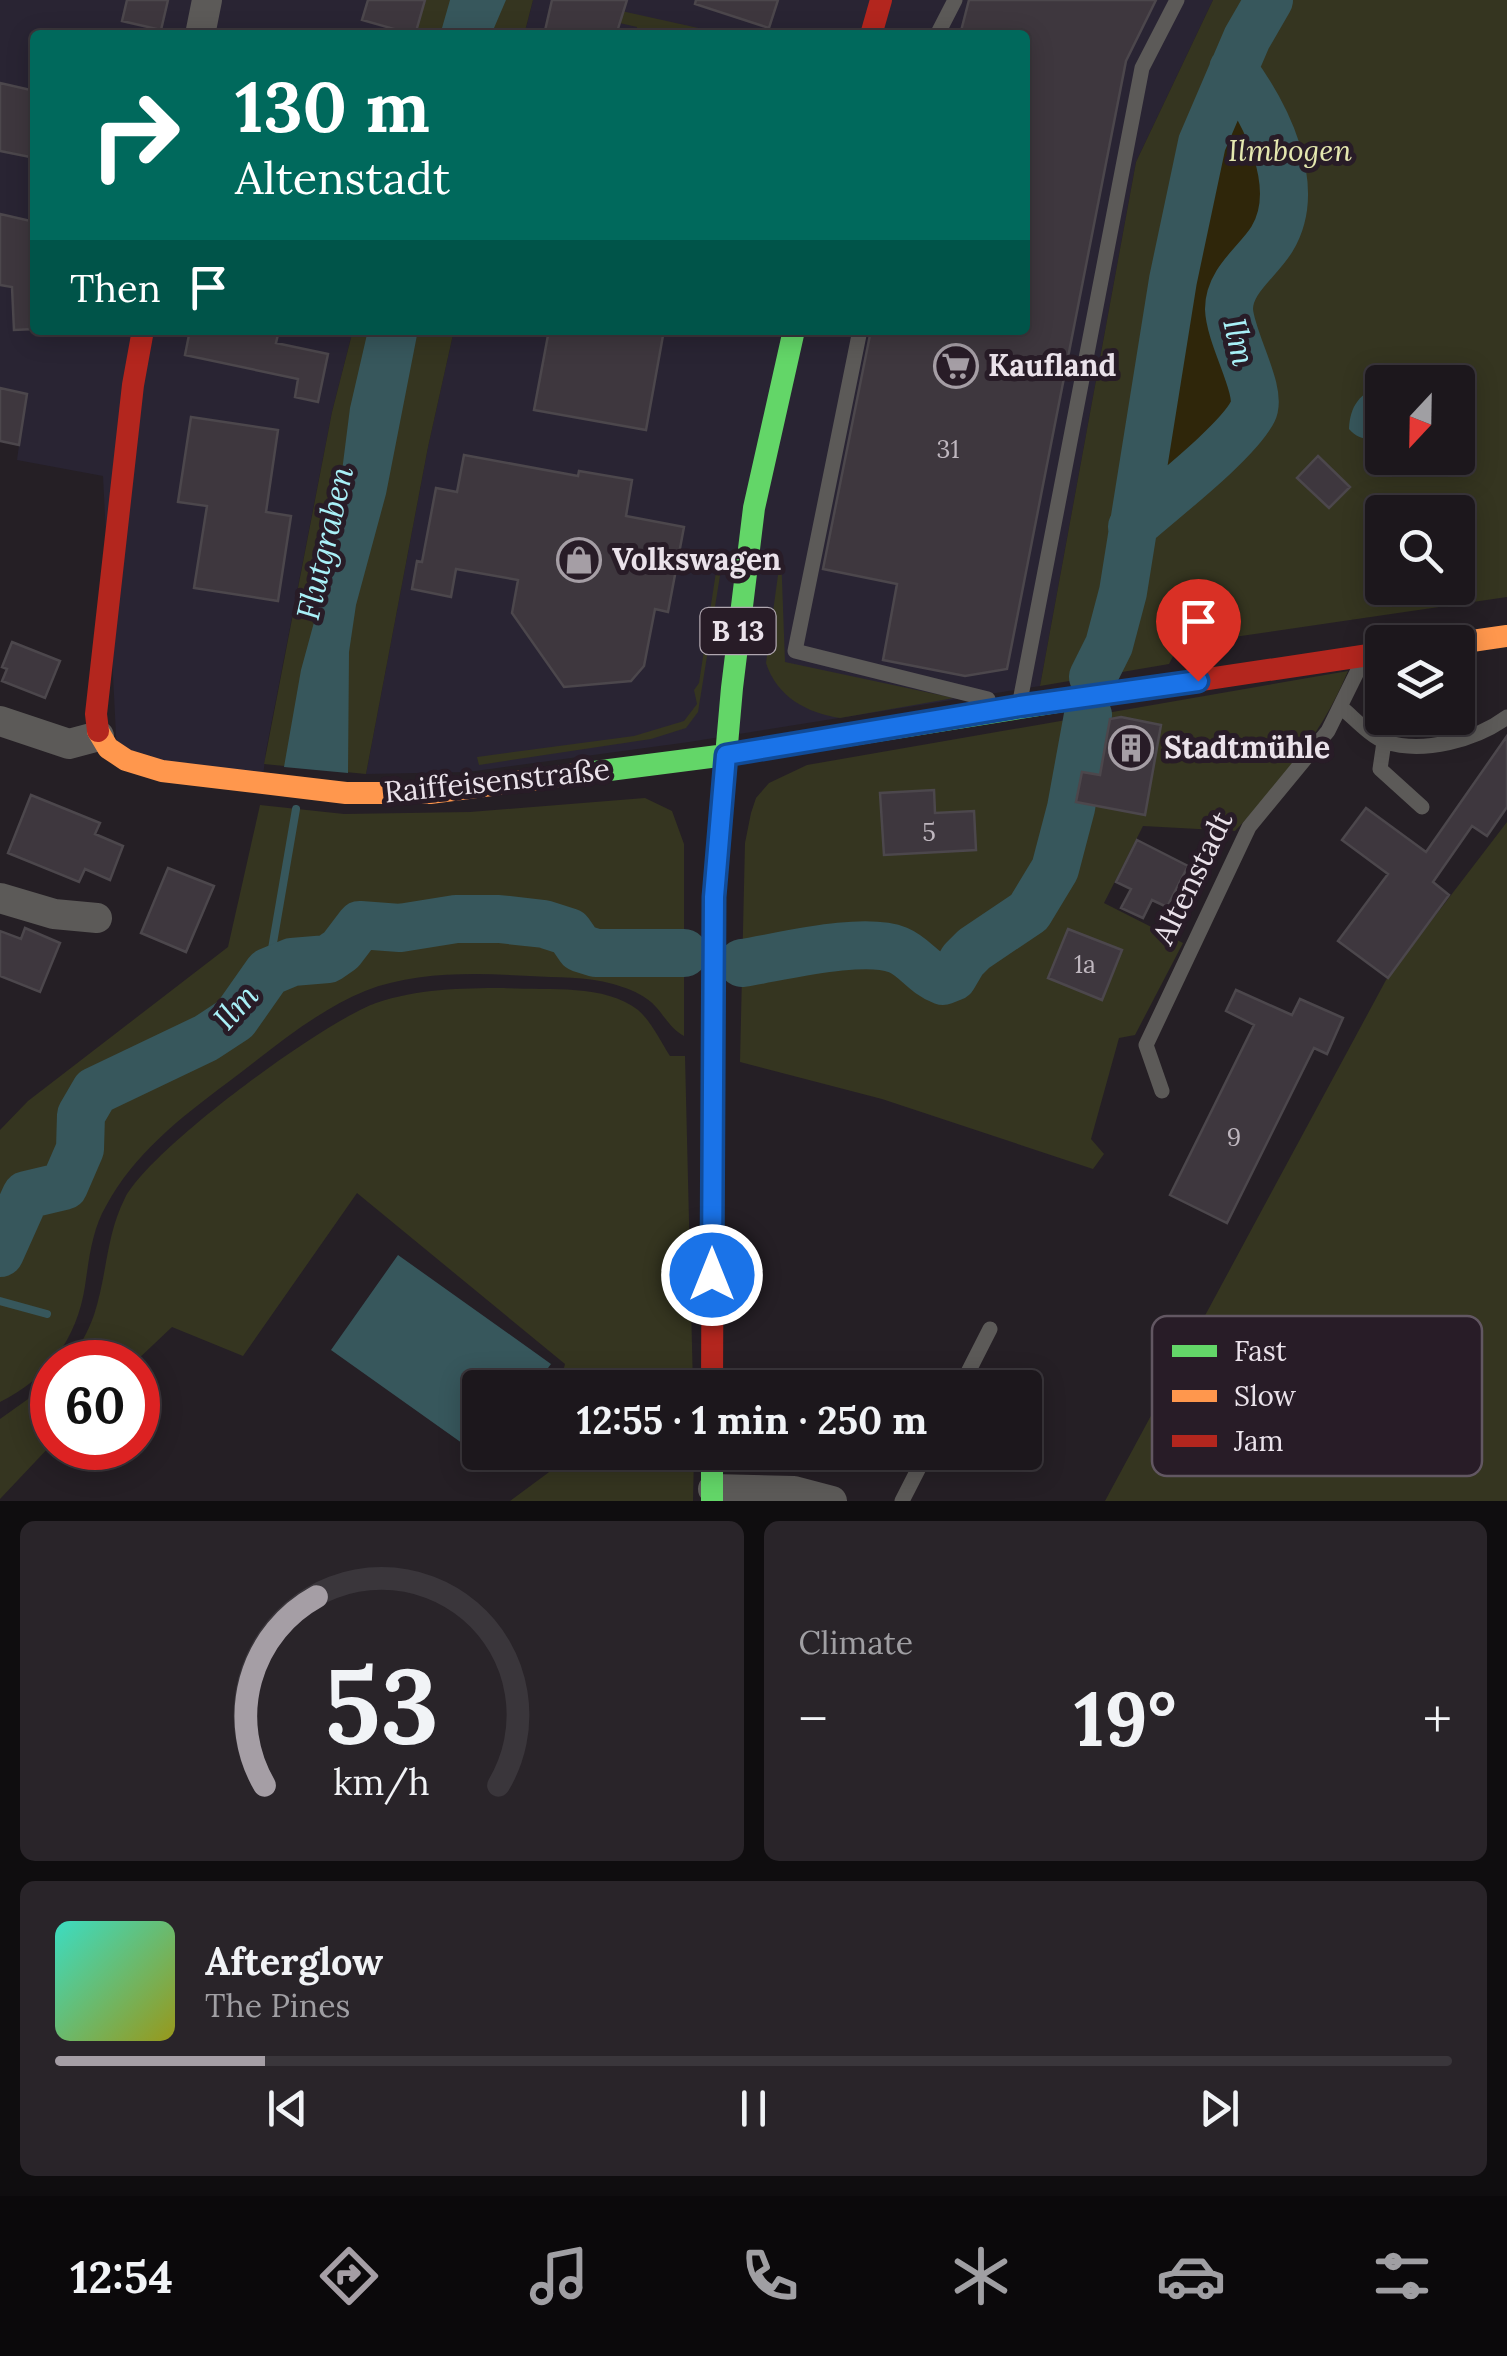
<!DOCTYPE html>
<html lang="en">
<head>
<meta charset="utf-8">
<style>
  body { margin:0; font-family:Lora,serif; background:#292429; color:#f1f3f6; height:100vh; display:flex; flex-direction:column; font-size:38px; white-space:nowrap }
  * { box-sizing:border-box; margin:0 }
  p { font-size:32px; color:#a09fa3 }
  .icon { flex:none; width:55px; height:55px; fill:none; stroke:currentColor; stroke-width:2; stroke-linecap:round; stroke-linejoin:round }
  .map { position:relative; height:1501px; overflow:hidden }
  .drawer { display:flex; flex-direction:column; gap:20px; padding:20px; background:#0f0d0f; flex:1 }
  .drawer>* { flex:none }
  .hud { position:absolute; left:30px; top:30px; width:1000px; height:305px; border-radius:10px; box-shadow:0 5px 25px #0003,0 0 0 2px #3a363b; background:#00695c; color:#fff; overflow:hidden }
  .needle { width:65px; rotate:202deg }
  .controls { position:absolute; left:1365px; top:365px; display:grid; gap:20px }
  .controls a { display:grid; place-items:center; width:110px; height:110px; border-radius:10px; background:#1c171c; box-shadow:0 5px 25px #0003,0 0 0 2px #3a363b; font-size:50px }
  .speed { position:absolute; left:30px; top:1340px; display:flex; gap:20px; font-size:50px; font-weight:700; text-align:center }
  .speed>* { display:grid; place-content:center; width:130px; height:130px; border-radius:50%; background:#1c171c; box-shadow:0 5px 25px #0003,0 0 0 2px #3a363b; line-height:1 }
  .speed .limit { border:15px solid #d22; background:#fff; color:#111 }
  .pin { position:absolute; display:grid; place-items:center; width:85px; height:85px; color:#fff; margin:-102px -42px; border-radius:50% 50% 50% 0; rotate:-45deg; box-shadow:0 0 10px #0007 }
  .pin .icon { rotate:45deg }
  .me { position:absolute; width:110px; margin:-55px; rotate:0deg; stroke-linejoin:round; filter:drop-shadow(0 0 8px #0008) }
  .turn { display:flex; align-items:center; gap:35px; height:210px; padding:0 40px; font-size:45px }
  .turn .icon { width:130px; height:130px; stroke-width:2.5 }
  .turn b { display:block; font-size:70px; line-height:85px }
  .then { display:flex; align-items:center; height:95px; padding:0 40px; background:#0003; gap:20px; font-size:38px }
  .big { font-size:75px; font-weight:700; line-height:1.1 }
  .drawer .card { flex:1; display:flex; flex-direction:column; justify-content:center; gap:15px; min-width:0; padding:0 35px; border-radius:15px; background:#292429 }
  .drawer .dial { align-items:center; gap:0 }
  .dial svg { height:260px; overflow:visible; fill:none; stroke:#3a363b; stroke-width:7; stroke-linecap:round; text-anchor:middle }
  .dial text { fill:#f1f3f6; stroke:none }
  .song { display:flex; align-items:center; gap:30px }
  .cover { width:120px; height:120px; border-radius:15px; background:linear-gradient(135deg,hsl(170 70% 55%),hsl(60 70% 35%)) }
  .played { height:10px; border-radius:5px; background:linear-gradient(90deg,#a59ea5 15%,#3a363b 15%) }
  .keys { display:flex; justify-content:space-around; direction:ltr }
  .heat { display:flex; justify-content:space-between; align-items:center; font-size:55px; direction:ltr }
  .drawer .tiles { flex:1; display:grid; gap:20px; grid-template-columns:1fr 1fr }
  .card:last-child { grid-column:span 2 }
  .trip { position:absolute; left:462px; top:1370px; width:580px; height:100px; border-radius:10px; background:#1c171c; box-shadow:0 5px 25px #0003,0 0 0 2px #3a363b; font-weight:700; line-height:100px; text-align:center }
  .menu { display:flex; height:160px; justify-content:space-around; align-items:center; background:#0b090b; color:#a09fa3 }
  .menu .icon { width:70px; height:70px }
  .menu .on { color:#a59ea5 }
  .menu b { font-size:45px; color:#f1f3f6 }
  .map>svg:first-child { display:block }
  .commercial { fill:#292433 }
  .green { fill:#353520; fill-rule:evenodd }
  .sand { fill:#2f260a }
  .water { fill:#37575c }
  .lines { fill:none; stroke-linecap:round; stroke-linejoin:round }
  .stream { stroke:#37575c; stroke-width:8 }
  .river { stroke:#37575c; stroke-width:48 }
  .building { fill:#3e373e; stroke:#4c474c; stroke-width:2.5 }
  .lane { stroke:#5c5a58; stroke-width:15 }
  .street { stroke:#5c5a58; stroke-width:30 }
  .fast { stroke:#63d668; stroke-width:22 }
  .slow { stroke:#ff974d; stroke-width:22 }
  .jam { stroke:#b3261e; stroke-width:22 }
  .route-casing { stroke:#114b97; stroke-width:25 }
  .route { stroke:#1a73e8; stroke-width:18 }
  .labels { text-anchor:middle; stroke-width:10; stroke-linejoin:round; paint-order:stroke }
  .number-label { font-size:25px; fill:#bfb7bf }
  .shield { fill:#281c27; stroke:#b0a7b0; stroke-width:2.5 }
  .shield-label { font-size:28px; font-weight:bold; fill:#eae2ea }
  .park-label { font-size:30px; font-style:italic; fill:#e4e7af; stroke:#281c27 }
  .poi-label { font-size:30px; font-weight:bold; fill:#eae2ea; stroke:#281c27; text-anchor:start }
  .street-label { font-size:30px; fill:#eae2ea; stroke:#281c27 }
  .water-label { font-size:32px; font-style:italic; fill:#a9f1f8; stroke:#281c27 }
  .key { fill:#281c27; stroke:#625762; stroke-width:2.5 }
  .key-label { font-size:28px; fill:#eae2ea }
</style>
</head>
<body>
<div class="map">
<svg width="1507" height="1501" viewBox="0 0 1507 1501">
  <rect width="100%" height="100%" fill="#251f25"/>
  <path class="commercial" d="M 0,0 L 426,0 L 415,35 L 35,35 L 35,330 L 353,330 L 332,412 L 266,751 L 262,785 L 117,755 L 103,476 L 17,460 L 19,445 L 0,441 Z
    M 533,0 L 1213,0 L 1136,162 L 1040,686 L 689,742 L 468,772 L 366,774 L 428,447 L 454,330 L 1025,330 L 1025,35 L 524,35 Z"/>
  <path class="green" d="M 426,0 L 533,0 L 524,35 L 415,35 Z
    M 552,0 L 617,10 L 730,35 L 636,35 L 637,27 L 550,7 Z
    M 1213,0 L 1507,0 L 1507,597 L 1179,645 L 1169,664 L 1040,686 L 1136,162 ZM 1382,382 L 1458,382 L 1458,458 L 1382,458 ZM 1382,512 L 1458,512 L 1458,588 L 1382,588 Z
    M 353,330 L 454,330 L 428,447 L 366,774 L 264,764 L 332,412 Z
    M 781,553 L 785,662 L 954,698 L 840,718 C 807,713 777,697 766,663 Z
    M 723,557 L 698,712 L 686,728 L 651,739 L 479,765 L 477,757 L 634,736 L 684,721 L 697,704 L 694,690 L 699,683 L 718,559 Z
    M 1348,671 C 1322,734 1281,782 1235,831 L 1143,826 L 1104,903 L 1183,943 L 1135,1035 L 1119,1038 L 1091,1139 L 1104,1154 L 1093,1169 L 882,1099 L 740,1062 L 745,843 L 751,813 L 756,798 L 769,783 L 807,765 Z
    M 645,798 L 672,811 L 684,844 L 684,1036 C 667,1027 662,1009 647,999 C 638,992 624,987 613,984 C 586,976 557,978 530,976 C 476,973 416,971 365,991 C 314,1012 271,1050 227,1083 C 180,1118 134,1154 106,1206 C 92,1230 89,1259 85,1286 C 77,1339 47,1379 0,1402 L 0,1130 L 28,1101 L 228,947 L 260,805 L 344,814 L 470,812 Z
    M 1507,822 L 1507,1501 L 1105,1501 L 1386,980 Z
    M 504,988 C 545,991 604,983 638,1010 C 651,1021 661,1042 670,1056 L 685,1056 L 693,1387 L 559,1387 L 565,1364 L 357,1193 L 243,1356 L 172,1327 L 135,1362 L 70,1362 C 79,1347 88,1332 94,1315 C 107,1276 106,1235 125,1198 C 151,1148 321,1023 376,1003 C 417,989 461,988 504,988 Z
    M 52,1382 L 52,1444 L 0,1499 L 0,1419 Z
    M 552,1453 L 694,1453 L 693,1501 L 510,1501 L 564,1461 Z"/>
  <path class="sand" d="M 1238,112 L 1249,117 C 1261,149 1276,206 1259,238 C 1255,247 1246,254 1240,263 C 1231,276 1222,297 1221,313 C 1218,346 1248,378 1246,409 L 1151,493 C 1173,364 1190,234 1238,112 Z"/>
  <path class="water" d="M 450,0 L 506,0 L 491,35 L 440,35 Z
    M 368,330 L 418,330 L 386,494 L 356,605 L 349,652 L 348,773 L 284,767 L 301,670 L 319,604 L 320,571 L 339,495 L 350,408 Z
    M 1382,386 L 1382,436 C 1369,441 1359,440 1349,429 C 1350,406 1360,392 1382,386 Z
    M 398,1255 L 551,1364 L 534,1387 L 480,1388 L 480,1452 L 487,1453 L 483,1458 L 331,1350 Z"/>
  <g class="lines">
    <path class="stream" d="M 268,972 L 296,809
      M 0,1301 L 47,1314"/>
    <path class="river" d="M 1132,527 C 1161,501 1238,442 1253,411 C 1263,392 1230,338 1229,309 C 1229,280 1258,262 1272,239 C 1304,186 1265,112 1233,69
      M 1093,677 L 1109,645 L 1123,592 L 1173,280 L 1202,143 L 1247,38 L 1269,0
      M 742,963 C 781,957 863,936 898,950 C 915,957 924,974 943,981 L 953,977 L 963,960 L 974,949 L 1029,912 L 1055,869 L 1071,808 L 1088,715
      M 0,1253 L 26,1195 L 64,1186 L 80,1149 L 81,1115 L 95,1091 L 206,1038 L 235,1019 L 268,972 L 292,962 L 328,959 L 341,950 L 360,925 L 400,928 L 456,919 L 499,919 L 544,924 L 569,932 L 580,948 L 596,953 L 684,953"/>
  </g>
  <path class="building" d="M 127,0 L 168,0 L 161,30 L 122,21 Z
    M 368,0 L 425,0 L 415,35 L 362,20 Z
    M 552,0 L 627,0 L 616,35 L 544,35 Z
    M 696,0 L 778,0 L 769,28 L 695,4 Z
    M 969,0 L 1156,0 L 1126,61 L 1007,669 L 965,676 L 883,660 L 897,584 L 823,569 L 871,330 L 1025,330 L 1025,35 L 960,35 Z
    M 0,83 L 35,91 L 35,158 L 0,151 Z
    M 0,214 L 35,222 L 35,329 L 14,330 L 12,287 L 0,285 Z
    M 190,330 L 279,330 L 276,343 L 328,354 L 318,402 L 295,397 L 298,379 L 185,355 Z
    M 549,330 L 664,330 L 646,430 L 534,410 Z
    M 0,388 L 27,394 L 19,445 L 0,441 Z
    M 191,417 L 278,430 L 266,512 L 291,516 L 278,601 L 194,588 L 207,506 L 178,502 Z
    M 464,455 L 578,476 L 579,471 L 632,480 L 626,516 L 684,527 L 668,612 L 655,609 L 644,666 L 631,681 L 564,687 L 512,613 L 518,580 L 456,569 L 451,597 L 412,589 L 417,561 L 422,562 L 436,488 L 457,492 Z
    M 1318,456 L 1350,487 L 1329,508 L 1297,478 Z
    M 12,642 L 60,661 L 45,698 L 2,681 L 7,669 L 2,667 Z
    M 1121,717 L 1161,725 L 1145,815 L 1076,802 L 1082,772 L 1100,775 L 1110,719 Z
    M 1507,736 L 1507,807 L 1487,836 L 1472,826 L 1433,882 L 1449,895 L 1388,978 L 1338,941 L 1388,874 L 1342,840 L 1366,808 L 1426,852 Z
    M 934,790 L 935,813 L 974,811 L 976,850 L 884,855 L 880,793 Z
    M 31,795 L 100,823 L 95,834 L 123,846 L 110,880 L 85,869 L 79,882 L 8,853 Z
    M 1137,840 L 1188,866 L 1167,907 L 1152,900 L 1143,918 L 1121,908 L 1131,889 L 1116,882 Z
    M 168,868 L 214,886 L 186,952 L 141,933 Z
    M 25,928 L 60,943 L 40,992 L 0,976 L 0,931 L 21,939 Z
    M 1068,929 L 1122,950 L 1102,1000 L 1048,978 Z
    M 1236,990 L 1292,1015 L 1300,999 L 1343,1018 L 1327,1054 L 1314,1048 L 1227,1223 L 1170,1195 L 1254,1025 L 1226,1011 Z"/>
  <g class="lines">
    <path class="lane" d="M 937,35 L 955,0
      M 860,330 L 795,651 L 988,699
      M 1020,701 L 1142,68 L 1177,0
      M 1342,708 C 1354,718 1371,737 1386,742 C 1423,754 1476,740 1507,717
      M 1384,742 L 1380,769 L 1422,807
      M 1162,1091 L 1146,1045 L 1249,827 L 1328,731 L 1362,662
      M 960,1388 L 990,1329
      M 902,1501 L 927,1452"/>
    <path class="street" d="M 200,35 L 207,0
      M 0,721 L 69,744 L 99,736
      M 0,898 L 54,914 L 97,918
      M 713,1489 L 794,1491 L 832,1501"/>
    <path class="fast" d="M 578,774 L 726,755 L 1095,696
      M 719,835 L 732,688 L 754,508 L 794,330
      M 712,1452 L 712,1501"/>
    <path class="slow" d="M 1458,643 L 1507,636
      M 98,731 L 108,748 L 126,760 L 162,771 L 346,793 L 430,793 L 578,774"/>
    <path class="jam" d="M 871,35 L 881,0
      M 1095,696 L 1382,653
      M 98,731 L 96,714 L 133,385 L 143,330
      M 712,1388 L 714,897 L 719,835"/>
  </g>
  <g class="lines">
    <g class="route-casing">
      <path id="route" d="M 712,1275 L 714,897 L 726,755 L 1020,706 L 1198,681"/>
    </g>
    <use href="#route" class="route"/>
  </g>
  <defs>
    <g id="supermarket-ring" transform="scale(2.25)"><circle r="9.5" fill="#281c27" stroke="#a59ea5" stroke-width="1.5"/><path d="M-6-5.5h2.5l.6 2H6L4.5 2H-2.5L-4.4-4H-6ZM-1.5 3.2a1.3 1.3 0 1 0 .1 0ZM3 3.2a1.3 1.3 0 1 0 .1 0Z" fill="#a59ea5"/></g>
    <g id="shop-ring" transform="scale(2.25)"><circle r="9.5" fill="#281c27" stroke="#a59ea5" stroke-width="1.5"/><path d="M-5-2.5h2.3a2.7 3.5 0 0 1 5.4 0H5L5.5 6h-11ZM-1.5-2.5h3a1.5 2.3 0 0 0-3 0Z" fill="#a59ea5"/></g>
    <g id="building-ring" transform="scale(2.25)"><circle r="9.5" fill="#281c27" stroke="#a59ea5" stroke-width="1.5"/><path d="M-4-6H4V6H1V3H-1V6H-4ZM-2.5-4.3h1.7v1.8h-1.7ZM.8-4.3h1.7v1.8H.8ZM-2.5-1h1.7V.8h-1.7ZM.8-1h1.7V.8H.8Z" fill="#a59ea5"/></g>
  </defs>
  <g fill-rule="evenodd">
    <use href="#supermarket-ring" x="956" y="366"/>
    <use href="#shop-ring" x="579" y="560"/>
    <use href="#building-ring" x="1131" y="748"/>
  </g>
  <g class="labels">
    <g class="number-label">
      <text x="948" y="458">31</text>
      <text x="929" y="841">5</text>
      <text x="1085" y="973">1a</text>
      <text x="1234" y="1146">9</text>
    </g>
    <rect class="shield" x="700.5" y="608" width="75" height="46" rx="8"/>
    <g class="shield-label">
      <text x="738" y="641">B 13</text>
    </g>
    <g class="park-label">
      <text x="1290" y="161">Ilmbogen</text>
    </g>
    <g class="poi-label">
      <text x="988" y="376">Kaufland</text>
      <text x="612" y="570">Volkswagen</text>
      <text x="1164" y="758">Stadtmühle</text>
    </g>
    <g class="street-label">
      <text transform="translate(497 781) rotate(-6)" y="10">Raiffeisenstraße</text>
      <text transform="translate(1193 878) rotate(-64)" y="10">Altenstadt</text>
    </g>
    <g class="water-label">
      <text transform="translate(1239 342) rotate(77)" y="11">Ilm</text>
      <text transform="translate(325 543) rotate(-77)" y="11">Flutgraben</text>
      <text transform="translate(236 1007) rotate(-47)" y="11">Ilm</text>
    </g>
  </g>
  <rect x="1152" y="1316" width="330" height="160" rx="15" class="key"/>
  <rect x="1172" y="1345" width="45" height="12" fill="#63d668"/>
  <rect x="1172" y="1390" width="45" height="12" fill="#ff974d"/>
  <rect x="1172" y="1435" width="45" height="12" fill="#b3261e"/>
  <g class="key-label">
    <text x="1234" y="1361">Fast</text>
    <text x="1234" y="1406">Slow</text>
    <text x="1234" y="1451">Jam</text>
  </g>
</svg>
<div class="controls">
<a><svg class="needle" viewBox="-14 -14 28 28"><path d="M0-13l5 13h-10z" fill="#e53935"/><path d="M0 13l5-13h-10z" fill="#a09fa3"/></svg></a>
<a><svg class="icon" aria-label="search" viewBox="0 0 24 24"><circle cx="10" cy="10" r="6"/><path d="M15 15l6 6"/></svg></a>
<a><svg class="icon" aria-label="layers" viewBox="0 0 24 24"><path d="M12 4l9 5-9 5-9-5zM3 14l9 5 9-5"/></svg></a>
</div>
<div class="speed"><div class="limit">60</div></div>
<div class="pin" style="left:1198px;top:681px;background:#d93025"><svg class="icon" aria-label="arrive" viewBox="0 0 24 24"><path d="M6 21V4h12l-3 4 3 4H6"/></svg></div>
<svg class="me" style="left:712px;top:1275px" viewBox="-20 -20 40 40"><circle r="17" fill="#1a73e8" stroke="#fff" stroke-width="3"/><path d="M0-11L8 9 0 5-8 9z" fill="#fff"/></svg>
<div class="trip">12:55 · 1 min · 250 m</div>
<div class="hud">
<div class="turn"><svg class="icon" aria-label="right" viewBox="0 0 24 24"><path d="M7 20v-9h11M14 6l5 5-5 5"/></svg><div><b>130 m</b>Altenstadt</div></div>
<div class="then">Then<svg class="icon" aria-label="arrive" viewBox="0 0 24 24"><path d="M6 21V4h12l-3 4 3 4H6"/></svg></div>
</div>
</div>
<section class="drawer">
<div class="tiles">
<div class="card dial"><svg viewBox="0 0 100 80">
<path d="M14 69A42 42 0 1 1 86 69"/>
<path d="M14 69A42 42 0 0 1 30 11" stroke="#a59ea5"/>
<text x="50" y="56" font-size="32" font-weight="700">53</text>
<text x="50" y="72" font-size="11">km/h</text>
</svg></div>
<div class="card"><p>Climate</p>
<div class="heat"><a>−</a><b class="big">19°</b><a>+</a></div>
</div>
<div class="card">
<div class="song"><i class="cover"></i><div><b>Afterglow</b><p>The Pines</p></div></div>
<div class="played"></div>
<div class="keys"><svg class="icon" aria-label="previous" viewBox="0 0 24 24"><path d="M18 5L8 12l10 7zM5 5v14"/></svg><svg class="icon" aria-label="pause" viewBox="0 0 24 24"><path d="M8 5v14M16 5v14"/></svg><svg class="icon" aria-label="next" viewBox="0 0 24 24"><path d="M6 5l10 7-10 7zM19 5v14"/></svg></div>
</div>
</div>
</section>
<nav class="menu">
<b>12:54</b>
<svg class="icon on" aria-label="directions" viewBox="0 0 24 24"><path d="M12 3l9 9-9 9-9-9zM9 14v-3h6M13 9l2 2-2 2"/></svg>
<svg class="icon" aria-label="music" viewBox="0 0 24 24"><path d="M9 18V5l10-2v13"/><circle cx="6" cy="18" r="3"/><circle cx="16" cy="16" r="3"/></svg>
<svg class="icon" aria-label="phone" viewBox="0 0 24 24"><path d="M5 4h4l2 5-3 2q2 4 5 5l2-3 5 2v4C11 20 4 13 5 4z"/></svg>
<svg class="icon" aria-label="climate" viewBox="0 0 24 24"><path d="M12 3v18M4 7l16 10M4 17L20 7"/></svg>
<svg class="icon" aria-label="car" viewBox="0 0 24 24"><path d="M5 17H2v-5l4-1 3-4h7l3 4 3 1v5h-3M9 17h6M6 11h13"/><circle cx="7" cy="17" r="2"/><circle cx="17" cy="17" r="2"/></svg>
<svg class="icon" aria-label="filters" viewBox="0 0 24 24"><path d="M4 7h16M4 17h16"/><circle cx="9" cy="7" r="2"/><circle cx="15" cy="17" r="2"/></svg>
</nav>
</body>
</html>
